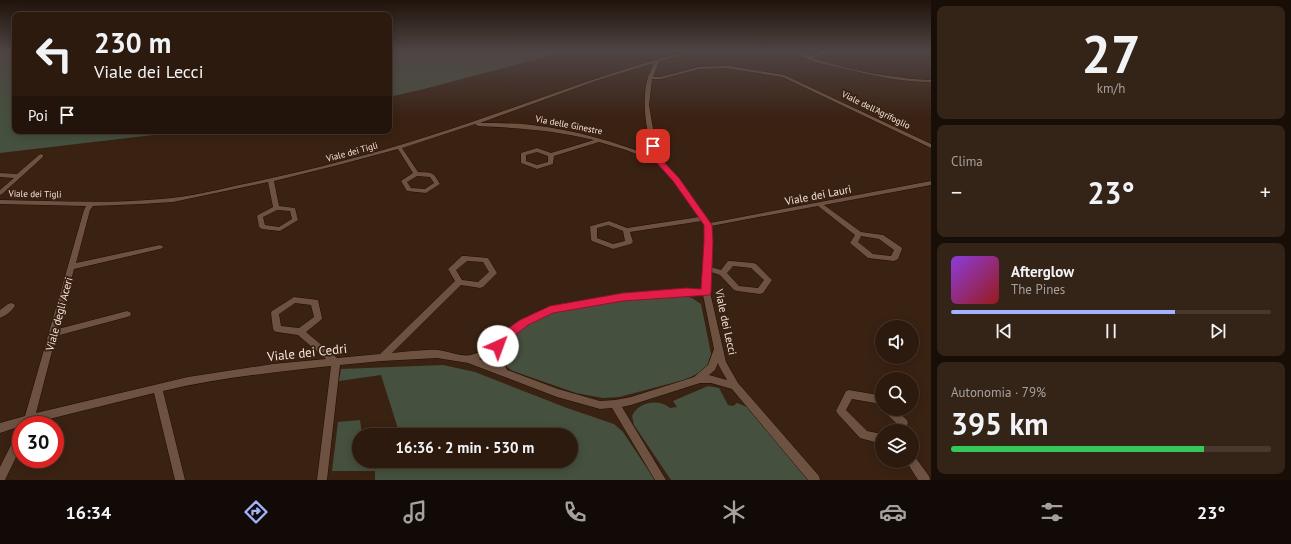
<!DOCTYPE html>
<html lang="it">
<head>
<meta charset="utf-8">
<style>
  body { margin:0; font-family:"PT Sans",sans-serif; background:#342317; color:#f1f3f6; height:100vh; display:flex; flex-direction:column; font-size:15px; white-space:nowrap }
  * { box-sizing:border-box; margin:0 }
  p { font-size:13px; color:#a6a19e }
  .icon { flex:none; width:22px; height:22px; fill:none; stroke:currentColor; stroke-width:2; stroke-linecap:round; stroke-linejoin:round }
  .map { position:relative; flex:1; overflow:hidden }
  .panel { display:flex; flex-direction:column; gap:6px; padding:6px; background:#180e08; width:360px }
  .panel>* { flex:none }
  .banner { position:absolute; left:12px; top:12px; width:380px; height:122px; border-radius:8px; box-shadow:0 2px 10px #0003,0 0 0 1px #48382e; background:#2c1a0e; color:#f1f3f6; overflow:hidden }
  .tools { position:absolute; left:875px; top:320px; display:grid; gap:8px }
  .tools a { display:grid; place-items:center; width:44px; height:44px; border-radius:50%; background:#2c1a0e; box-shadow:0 2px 10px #0003,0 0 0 1px #48382e; font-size:20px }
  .speed { position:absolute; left:12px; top:416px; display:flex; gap:8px; font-size:20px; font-weight:700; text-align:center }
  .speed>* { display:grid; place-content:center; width:52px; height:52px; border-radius:50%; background:#2c1a0e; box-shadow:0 2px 10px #0003,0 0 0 1px #48382e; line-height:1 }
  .speed .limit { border:6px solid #d22; background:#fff; color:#111 }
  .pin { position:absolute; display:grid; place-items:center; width:34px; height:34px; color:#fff; margin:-17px; border-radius:8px; box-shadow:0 2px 6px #0006 }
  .me { position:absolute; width:44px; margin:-22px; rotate:43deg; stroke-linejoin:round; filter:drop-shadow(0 0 3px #0008) }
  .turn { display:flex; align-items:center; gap:14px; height:84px; padding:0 16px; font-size:18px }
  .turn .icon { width:52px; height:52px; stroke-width:2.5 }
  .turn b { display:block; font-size:28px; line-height:34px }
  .then { display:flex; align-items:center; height:38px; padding:0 16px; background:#0003; gap:8px; font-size:15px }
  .big { font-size:30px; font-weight:700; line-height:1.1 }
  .panel .card { flex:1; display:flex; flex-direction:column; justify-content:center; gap:6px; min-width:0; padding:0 14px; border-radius:8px; background:#342317 }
  .panel .dial { align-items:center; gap:0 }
  .dial b { font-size:52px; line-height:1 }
  .song { display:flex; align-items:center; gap:12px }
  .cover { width:48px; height:48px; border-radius:6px; background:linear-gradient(135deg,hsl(270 70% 55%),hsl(0 70% 35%)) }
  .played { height:4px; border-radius:2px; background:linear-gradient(90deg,#a3b2fd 70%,#48382e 70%) }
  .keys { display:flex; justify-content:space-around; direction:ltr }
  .heat { display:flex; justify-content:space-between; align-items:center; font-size:22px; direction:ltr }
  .charge { height:6px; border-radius:3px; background:linear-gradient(90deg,#34c759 79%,#48382e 0) }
  .trip { position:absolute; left:352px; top:428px; width:226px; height:40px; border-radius:20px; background:#2c1a0e; box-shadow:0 2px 10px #0003,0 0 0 1px #48382e; font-weight:700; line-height:40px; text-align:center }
  .dock { display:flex; height:64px; justify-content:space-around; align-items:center; background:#120a06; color:#a6a19e }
  .dock .icon { width:28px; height:28px }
  .dock .on { color:#a3b2fd }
  .dock b { font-size:18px; color:#f1f3f6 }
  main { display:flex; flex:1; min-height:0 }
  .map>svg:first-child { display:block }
  .green { fill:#46503e }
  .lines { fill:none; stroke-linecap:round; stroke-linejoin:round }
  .stream { stroke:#4a5152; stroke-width:1.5 }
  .minor-casing { stroke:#200b00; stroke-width:1 }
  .minor { fill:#6d5241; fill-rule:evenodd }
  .route { fill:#e11d48; stroke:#92132f }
  .labels { text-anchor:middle; stroke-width:4; stroke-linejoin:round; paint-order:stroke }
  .far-street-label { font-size:9px; fill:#f6e5dc; stroke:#3a2213 }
  .street-label { font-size:11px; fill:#f6e5dc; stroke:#3a2213 }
  .near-street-label { font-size:13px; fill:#f6e5dc; stroke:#3a2213 }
</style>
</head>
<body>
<main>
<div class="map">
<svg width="931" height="480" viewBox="0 0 931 480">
  <rect width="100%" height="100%" fill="#3a2213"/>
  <path class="green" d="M 0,51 L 15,51 L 15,131 L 187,131 L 0,153 Z
    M 389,51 L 567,51 L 424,89 L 389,97 Z
    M 684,296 L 692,298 L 701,304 L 711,354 L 707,366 L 699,373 L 684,380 L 619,397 L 603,398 L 576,393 L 513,371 L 507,367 L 504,359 L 504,344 L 509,337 L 537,318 L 562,310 L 630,300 Z
    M 443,365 L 475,372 L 567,408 L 614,424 L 623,432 L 655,480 L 375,480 L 375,471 L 332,471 L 338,422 L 360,420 L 362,435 L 359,435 L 359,461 L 571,461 L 571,435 L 400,435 L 381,375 L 339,381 L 341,369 Z
    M 708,386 L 719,388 L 728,405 L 733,406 L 737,403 L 747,407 L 812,480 L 671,480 L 634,425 L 632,416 C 638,402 658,398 670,408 L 677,407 L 673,401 Z"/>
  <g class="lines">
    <path class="stream" d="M 0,57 L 15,53"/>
    <g class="minor-casing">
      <path id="minor" d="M 692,51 L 698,51 L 659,61 L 653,77 L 661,77 L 699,67 L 727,66 L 784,75 L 931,144 L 931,148 L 929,147 L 783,77 L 727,68 L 699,69 L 661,79 L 652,79 L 649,105 L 656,146 L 662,160 L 678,179 L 710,223 L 931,181 L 931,185 L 824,205 L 861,232 L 883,235 L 901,247 L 902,249 L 898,259 L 894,261 L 868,258 L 850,243 L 855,235 L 818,206 L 711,226 L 713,242 L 711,267 L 721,270 L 728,261 L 731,261 L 753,263 L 756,264 L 772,280 L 763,293 L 760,294 L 737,291 L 734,290 L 720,275 L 711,272 L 710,292 L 726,362 L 738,383 L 819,476 L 820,480 L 808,480 L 732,389 L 711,383 L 700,383 L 631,405 L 622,407 L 666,480 L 655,480 L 612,408 L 600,409 L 557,397 L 468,363 L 437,358 L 382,361 L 340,365 L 327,480 L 317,480 L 331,366 C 275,372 218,378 163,391 L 185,480 L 175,480 L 154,393 L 33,423 L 32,425 L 21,425 L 21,426 L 0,433 L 0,423 L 25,416 L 84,210 L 86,206 L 0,204 L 0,200 C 54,201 107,204 161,199 C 191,197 220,189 249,183 C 310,170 370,155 429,136 C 517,109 602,72 692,51 ZM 654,63 C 652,67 650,72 648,77 C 641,99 646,136 655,157 C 615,142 575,130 532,125 C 515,123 497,123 480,123 L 598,80 ZM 475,124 L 478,126 C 519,128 553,130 594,140 L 551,153 L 537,148 L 521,153 L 521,163 L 537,169 L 553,164 L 554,156 L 599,142 L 626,150 L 657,162 L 674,181 L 699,217 L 627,228 L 609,221 L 591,226 L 590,227 L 591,239 L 592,241 L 613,249 L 631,244 L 633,242 L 630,232 L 702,221 C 709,232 703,275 702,289 C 666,289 629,293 593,299 C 573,302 552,304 534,313 C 512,324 494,348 471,355 C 462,357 447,351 438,350 C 423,349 407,352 392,353 L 461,285 L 480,288 L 483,287 L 497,273 L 488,258 L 465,256 L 462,256 L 448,269 L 455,281 L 380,354 L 337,358 L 306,332 L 321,320 L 322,318 L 318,300 L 294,297 L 272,311 L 271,313 L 273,329 L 274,331 L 277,332 L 298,335 L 326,359 L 273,364 L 188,377 L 36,413 L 56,336 L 127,317 L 130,316 L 131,314 L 130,312 L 127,311 L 58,329 L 74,269 L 160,249 L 164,247 L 160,245 L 76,263 L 90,210 L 93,206 L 142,204 L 173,202 L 268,182 L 273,207 L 258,215 L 257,216 L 259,227 L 262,229 L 280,231 L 298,220 L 295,208 L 279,206 L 274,181 L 342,164 L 398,149 L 413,173 L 401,181 L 407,191 L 426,193 L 440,184 C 433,171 432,173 418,172 L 402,148 ZM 537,152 L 548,156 L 548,162 L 537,165 L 526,161 L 526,155 ZM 417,176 L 430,177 L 434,183 L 425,189 L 411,188 L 407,182 ZM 277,210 L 290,211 L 292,219 L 279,227 L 265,225 L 263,217 ZM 608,225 L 623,231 L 625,241 L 613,244 L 597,238 L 597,228 ZM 861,236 L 879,239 L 894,250 L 891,256 L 873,254 L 858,242 ZM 467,261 L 483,262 L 489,272 L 478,282 L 462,280 L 456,270 ZM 733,266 L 751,268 L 764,280 L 758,288 L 739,286 L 727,273 ZM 677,295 L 703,295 L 714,349 L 708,365 L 694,377 L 631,397 L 615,400 L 600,401 L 558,389 L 507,370 L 501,355 L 504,344 L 523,328 L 540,317 L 557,311 L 591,305 L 634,299 ZM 295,303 L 311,305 L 314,317 L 299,328 L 281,326 L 279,314 ZM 493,351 L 493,355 L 496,366 L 479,359 ZM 718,363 L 719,366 L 727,380 L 709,375 L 715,370 Z
        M 801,51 L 805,51 L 803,53 L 809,56 L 826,51 L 832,51 L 813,58 C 847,70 895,79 931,80 L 931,82 C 901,82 871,75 842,68 C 827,65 811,62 799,54 L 798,53 Z
        M 41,154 L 43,155 L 43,157 L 2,194 L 0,195 L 0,190 L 14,178 L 0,177 L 0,173 L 17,174 L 39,155 Z
        M 11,303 L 14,304 L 15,306 C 12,311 5,316 0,318 L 0,310 L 8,304 Z
        M 849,390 L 878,395 L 882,397 L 882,407 L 879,406 L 875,403 L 852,399 L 846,410 L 867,431 L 882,434 L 882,444 L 860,438 L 838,414 L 836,411 L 846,391 Z
        M 883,409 L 895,409 L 907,420 L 908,423 L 905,431 L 895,431 L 897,424 L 885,412 Z
        M 21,431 L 21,447 L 5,480 L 0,480 L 0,467 L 17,433 Z
        M 912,456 L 915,457 L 929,476 L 930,480 L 918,480 L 906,461 L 912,461 Z"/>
    </g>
    <use href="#minor" class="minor"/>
  </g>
  <linearGradient id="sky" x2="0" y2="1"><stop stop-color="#20130a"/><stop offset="0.43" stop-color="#4f4444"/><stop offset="1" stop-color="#4f4444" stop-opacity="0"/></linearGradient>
  <rect width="931" height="118" fill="url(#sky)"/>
  <path class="route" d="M 650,144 L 655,144 L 662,160 L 679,178 L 712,225 L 713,242 L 711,292 L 710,295 L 623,301 L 553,313 L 528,325 L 505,343 L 502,349 L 498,351 L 494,349 L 492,346 L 496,337 L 520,320 L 550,306 L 623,293 L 686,288 L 701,289 L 704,242 L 704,225 L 673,181 L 655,161 L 649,146 Z"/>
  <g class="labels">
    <g class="far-street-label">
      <text transform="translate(876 110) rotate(26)" y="3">Viale dell'Agrifoglio</text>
      <text transform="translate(569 125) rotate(11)" y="3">Via delle Ginestre</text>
      <text transform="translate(352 152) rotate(-15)" y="3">Viale dei Tigli</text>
      <text transform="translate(35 194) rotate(1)" y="3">Viale dei Tigli</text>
    </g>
    <g class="street-label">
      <text transform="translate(818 195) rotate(-11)" y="4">Viale dei Lauri</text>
      <text transform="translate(59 314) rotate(-75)" y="4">Viale degli Aceri</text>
      <text transform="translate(726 322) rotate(78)" y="4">Viale dei Lecci</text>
    </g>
    <g class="near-street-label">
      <text transform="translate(307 352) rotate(-6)" y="5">Viale dei Cedri</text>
    </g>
  </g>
</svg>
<div class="tools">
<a><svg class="icon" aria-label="sound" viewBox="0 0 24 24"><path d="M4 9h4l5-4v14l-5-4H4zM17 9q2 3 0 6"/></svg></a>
<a><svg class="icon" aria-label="search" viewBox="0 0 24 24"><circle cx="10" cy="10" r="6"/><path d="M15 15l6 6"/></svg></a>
<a><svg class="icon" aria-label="layers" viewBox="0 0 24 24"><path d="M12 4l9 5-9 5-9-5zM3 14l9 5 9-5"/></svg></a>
</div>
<div class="speed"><div class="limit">30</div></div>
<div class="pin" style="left:653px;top:146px;background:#d93025"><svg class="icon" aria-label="arrive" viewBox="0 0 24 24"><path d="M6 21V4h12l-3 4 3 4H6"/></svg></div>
<svg class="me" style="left:498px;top:346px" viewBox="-20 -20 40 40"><circle r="19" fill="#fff"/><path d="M0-13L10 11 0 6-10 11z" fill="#e11d48"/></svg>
<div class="trip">16:36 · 2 min · 530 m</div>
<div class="banner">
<div class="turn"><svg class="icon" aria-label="left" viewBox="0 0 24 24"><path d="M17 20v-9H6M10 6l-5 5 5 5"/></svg><div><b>230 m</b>Viale dei Lecci</div></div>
<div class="then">Poi<svg class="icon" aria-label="arrive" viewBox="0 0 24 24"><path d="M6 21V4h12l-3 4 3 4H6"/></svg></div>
</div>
</div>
<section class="panel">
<div class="card dial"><b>27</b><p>km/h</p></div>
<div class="card"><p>Clima</p>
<div class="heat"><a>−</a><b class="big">23°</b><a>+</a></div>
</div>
<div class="card">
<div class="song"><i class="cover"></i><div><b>Afterglow</b><p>The Pines</p></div></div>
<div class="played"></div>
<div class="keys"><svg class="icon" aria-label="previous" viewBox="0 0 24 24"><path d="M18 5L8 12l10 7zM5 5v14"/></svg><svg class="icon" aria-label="pause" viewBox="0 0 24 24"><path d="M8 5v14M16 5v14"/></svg><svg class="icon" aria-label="next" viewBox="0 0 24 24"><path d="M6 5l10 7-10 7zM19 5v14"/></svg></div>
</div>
<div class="card"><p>Autonomia · 79%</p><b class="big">395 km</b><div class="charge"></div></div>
</section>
</main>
<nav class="dock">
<b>16:34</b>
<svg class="icon on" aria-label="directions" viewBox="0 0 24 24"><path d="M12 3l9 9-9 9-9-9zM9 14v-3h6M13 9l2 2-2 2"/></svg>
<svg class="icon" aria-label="music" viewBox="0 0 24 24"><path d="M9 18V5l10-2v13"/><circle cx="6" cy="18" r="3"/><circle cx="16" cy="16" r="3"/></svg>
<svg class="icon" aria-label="phone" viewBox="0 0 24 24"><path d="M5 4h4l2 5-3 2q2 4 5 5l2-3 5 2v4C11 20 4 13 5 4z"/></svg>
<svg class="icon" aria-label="climate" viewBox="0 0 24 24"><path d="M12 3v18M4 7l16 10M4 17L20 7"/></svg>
<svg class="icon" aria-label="car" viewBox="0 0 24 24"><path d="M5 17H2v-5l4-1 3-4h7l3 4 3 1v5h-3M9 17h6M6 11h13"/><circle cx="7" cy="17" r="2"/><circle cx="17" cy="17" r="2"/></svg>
<svg class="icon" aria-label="filters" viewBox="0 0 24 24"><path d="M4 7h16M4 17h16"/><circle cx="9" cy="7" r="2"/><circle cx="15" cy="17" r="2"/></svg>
<b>23°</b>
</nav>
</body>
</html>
